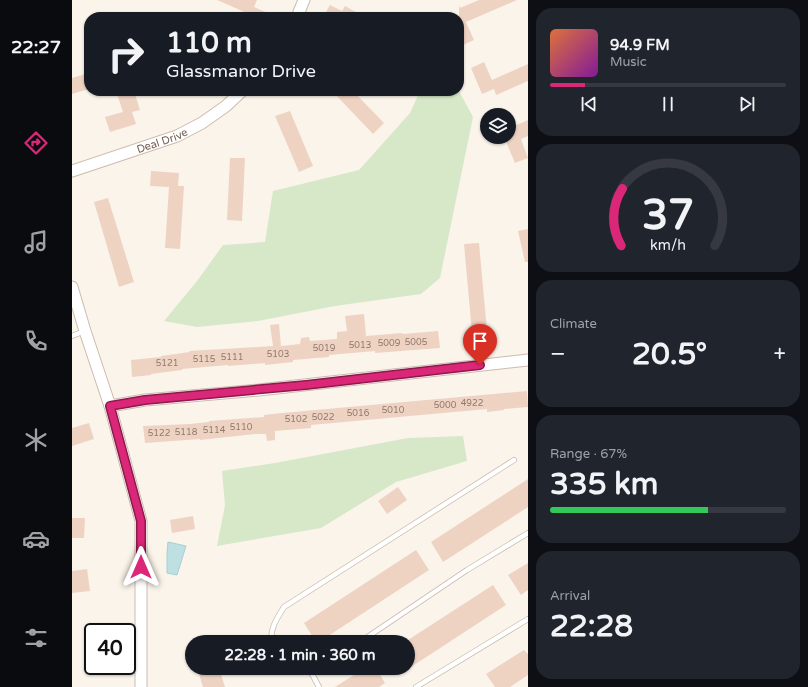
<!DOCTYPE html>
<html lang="en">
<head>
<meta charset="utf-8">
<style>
  body { margin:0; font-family:"Varela Round",sans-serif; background:#20242c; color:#f1f3f6; height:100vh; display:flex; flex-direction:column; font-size:15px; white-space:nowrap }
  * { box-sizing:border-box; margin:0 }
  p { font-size:13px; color:#9ea1a6 }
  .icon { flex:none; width:22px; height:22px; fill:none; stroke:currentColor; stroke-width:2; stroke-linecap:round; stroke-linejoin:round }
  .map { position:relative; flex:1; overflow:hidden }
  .details { display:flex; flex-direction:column; gap:8px; padding:8px; background:#0d0f14; width:280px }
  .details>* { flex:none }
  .banner { position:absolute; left:12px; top:12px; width:380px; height:84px; border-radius:16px; box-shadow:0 1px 3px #0004; background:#171b24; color:#f1f3f6; overflow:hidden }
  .tools { position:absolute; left:408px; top:108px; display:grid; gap:8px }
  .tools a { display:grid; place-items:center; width:36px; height:36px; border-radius:50%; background:#171b24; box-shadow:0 1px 3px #0004; font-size:20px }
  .speed { position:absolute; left:12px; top:623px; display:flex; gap:8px; font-size:20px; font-weight:700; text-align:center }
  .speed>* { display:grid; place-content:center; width:52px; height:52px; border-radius:50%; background:#171b24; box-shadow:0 1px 3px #0004; line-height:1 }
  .speed .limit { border:2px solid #111; border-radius:6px; background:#fff; color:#111 }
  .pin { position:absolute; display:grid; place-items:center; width:34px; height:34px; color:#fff; margin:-41px -17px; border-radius:50% 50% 50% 0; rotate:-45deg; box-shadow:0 0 4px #0007 }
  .pin .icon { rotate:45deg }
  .me { position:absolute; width:44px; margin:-22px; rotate:0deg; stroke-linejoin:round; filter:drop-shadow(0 0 3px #0008) }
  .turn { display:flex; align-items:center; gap:14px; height:84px; padding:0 16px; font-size:18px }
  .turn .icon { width:52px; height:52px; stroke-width:2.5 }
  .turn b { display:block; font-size:28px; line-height:34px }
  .big { font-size:30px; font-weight:800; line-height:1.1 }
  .details .card { flex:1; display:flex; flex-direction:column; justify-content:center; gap:6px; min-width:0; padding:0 14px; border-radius:16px; background:#20242c }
  .details .dial { align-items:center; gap:0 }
  .dial svg { height:104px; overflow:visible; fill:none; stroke:#363941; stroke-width:7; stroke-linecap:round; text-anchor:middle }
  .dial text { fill:#f1f3f6; stroke:none }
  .song { display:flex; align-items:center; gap:12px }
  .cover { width:48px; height:48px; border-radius:6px; background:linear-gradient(135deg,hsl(20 70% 55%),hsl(290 70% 35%)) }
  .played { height:4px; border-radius:2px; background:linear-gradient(90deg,#db2777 15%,#363941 15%) }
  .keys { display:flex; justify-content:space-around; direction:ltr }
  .heat { display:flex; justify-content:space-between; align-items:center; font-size:22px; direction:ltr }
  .charge { height:6px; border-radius:3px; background:linear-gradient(90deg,#34c759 67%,#363941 0) }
  .trip { position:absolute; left:113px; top:635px; width:230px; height:40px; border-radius:20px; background:#171b24; box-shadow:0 1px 3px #0004; font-weight:800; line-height:40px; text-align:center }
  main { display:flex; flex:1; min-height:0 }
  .dock { display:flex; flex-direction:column; width:72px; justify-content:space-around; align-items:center; background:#090b0e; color:#9ea1a6 }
  .dock .icon { width:28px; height:28px }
  .dock .current { color:#db2777 }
  .dock b { font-size:18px; color:#f1f3f6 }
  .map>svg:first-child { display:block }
  .green { fill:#d7e8c9 }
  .water { fill:#bfe0e3; stroke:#a6cfd4 }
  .building { fill:#eed3c3 }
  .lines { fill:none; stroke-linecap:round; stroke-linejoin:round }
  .service-casing { stroke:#ccbbb0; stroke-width:6 }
  .tertiary-casing { stroke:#ccbbb0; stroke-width:13 }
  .service { stroke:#fff; stroke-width:4.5 }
  .tertiary { stroke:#fff; stroke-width:11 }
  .route-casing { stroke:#8e194d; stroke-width:10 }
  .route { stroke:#db2777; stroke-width:7 }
  .labels { text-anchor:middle; stroke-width:3.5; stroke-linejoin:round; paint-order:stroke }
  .number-label { font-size:9px; fill:#92796c }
  .street-label { font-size:11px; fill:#745b4f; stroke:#fef8f0 }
</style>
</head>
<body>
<main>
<nav class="dock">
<b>22:27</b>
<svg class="icon current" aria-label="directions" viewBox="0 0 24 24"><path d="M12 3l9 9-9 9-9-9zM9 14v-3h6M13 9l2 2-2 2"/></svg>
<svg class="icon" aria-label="music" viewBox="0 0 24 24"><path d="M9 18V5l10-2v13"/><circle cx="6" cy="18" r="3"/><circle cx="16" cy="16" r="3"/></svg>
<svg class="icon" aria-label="phone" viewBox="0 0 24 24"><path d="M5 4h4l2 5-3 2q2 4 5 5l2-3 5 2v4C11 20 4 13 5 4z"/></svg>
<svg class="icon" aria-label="climate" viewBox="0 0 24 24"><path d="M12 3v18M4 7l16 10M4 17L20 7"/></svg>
<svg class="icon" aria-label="car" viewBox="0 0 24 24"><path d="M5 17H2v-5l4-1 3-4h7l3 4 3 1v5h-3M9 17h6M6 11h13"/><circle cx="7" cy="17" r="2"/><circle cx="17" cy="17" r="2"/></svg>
<svg class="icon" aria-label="filters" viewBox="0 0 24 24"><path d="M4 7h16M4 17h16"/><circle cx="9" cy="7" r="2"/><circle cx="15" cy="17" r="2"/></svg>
</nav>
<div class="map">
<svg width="456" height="687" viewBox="0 0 456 687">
  <rect width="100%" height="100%" fill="#fbf4ea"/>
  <path class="green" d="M 348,91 L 387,91 L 401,117 L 368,278 L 349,294 L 263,306 L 186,321 L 125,327 L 92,321 L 125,281 L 151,245 L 193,242 L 201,191 L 287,170 L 338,113 Z
    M 391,436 L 395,461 L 324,482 L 249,528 L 145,546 L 153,505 L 150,471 L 203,463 L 336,438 Z"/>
  <path class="water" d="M 96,542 L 114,546 L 105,575 L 95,573 L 95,553 Z"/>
  <path class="building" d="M 145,0 L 185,0 L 182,7 L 205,17 L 175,17 L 177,14 Z
    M 407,0 L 445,0 L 394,22 L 402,40 L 389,46 L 387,41 L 387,5 L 388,8 Z
    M 258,5 L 270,11 L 273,6 L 293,17 L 251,17 Z
    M 412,62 L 420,80 L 456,64 L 456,81 L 424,95 L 422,89 L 410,94 L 399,68 Z
    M 17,73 L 17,89 L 0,94 L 0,78 Z
    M 44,91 L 62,91 L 68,110 L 60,112 L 64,124 L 38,132 L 33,117 L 51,112 Z
    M 260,91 L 281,91 L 312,123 L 301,134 Z
    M 218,111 L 241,166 L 227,172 L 203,116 Z
    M 456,120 L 456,136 L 449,139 L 456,158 L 443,163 L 432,137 L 437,137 L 437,135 L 444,132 L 442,126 Z
    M 158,158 L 173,158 L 170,221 L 155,220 Z
    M 79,171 L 107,173 L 106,186 L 112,186 L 108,249 L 93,248 L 97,187 L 78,186 Z
    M 36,198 L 62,282 L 47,287 L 22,202 Z
    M 456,229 L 456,262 L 453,262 L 446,231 Z
    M 407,243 L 415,331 L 400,333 L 392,244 Z
    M 292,314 L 294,336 L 330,333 L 331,334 L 366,331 L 368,348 L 303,353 L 303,351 L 257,355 L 257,357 L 221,360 L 221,362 L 193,365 L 193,363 L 156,366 L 156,365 L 110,369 L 110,370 L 79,374 L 79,375 L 60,377 L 59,360 L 89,357 L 89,356 L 118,352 L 117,351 L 201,346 L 198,325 L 207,324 L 209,346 L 228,344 L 229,338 L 237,337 L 238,341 L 265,339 L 265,332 L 275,331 L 273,316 Z
    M 455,391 L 456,407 L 432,409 L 432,410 L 415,412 L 415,409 L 239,425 L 239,428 L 203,431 L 203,440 L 195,441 L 194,434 L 183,434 L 128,440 L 128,439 L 101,441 L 73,443 L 71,426 L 118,424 L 137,422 L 137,421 L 192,417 L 192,415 L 210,413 Z
    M 17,423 L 22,439 L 0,446 L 0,428 Z
    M 456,479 L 456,507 L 371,562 L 359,542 Z
    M 326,487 L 335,500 L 315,514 L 306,501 Z
    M 121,516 L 123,529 L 100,533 L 98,520 Z
    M 0,518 L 13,518 L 12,538 L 0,538 Z
    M 344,550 L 357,570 L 247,642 L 244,642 L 232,623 Z
    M 456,563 L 456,590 L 449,595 L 436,575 Z
    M 15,569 L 18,591 L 0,593 L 0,571 Z
    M 421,585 L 434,605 L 336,669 L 336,640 Z
    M 452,650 L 456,654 L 456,675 L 438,687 L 423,687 L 414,674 Z
    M 147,668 L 153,687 L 131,687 L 127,674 Z
    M 293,668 L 304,668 L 313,683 L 307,687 L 263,687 Z"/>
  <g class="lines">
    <g class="service-casing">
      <path id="service" d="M 0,336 L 13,331
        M 200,642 C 197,629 206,617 212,607 L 442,460
        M 288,642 L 395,570 L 456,533
        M 234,668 L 240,674 L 247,687
        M 240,674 L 249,668
        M 344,687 L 456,619"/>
    </g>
    <g class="tertiary-casing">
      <g id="tertiary">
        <path d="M 225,17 L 232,0"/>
        <path id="s1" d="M 0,171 L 105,136 L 130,123 L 154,106 L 170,91"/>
        <path d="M 0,287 L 13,331 L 38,406 L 69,521 L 69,687"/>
        <path d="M 38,406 L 73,400 L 187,390 L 456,360"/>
      </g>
    </g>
    <use href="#service" class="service"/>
    <use href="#tertiary" class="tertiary"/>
  </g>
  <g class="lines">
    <g class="route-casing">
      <path id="route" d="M 69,567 L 69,521 L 38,406 L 73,400 L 234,385 L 408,365"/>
    </g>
    <use href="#route" class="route"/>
  </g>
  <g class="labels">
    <g class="number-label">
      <text x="344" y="345">5005</text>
      <text x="317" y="346">5009</text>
      <text x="288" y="348">5013</text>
      <text x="252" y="351">5019</text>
      <text x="206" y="357">5103</text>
      <text x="160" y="360">5111</text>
      <text x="132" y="362">5115</text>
      <text x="95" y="366">5121</text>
      <text x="400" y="406">4922</text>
      <text x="373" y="408">5000</text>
      <text x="321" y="413">5010</text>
      <text x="286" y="416">5016</text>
      <text x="251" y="420">5022</text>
      <text x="224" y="422">5102</text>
      <text x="169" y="430">5110</text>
      <text x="142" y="433">5114</text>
      <text x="114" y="435">5118</text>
      <text x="87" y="436">5122</text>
    </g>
    <g class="street-label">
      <text dy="4" stroke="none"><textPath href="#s1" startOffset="95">Deal Drive</textPath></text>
    </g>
  </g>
</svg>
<div class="tools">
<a><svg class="icon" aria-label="layers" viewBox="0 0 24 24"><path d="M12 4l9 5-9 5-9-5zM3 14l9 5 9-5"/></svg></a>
</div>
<div class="speed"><div class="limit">40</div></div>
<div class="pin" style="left:408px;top:365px;background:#d93025"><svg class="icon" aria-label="arrive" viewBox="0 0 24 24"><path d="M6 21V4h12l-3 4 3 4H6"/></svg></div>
<svg class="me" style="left:69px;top:567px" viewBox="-20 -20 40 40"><path d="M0-17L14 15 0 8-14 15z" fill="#db2777" stroke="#fff" stroke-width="4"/></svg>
<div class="trip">22:28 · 1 min · 360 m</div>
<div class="banner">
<div class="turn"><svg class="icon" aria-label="right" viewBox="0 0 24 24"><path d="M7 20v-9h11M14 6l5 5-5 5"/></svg><div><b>110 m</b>Glassmanor Drive</div></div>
</div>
</div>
<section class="details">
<div class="card">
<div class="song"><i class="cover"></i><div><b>94.9 FM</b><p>Music</p></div></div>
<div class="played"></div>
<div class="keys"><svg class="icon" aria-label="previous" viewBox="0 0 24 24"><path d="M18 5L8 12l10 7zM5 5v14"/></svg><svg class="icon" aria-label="pause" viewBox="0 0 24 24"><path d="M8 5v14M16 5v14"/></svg><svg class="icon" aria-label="next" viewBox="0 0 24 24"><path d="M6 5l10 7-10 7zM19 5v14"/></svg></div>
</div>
<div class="card dial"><svg viewBox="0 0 100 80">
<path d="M14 69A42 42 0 1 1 86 69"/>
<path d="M14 69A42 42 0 0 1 15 25" stroke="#db2777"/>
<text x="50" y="56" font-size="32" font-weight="700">37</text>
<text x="50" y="72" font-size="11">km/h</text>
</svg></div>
<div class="card"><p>Climate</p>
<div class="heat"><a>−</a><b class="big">20.5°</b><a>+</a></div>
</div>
<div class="card"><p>Range · 67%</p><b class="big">335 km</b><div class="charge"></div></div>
<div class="card"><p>Arrival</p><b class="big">22:28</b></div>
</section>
</main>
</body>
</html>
